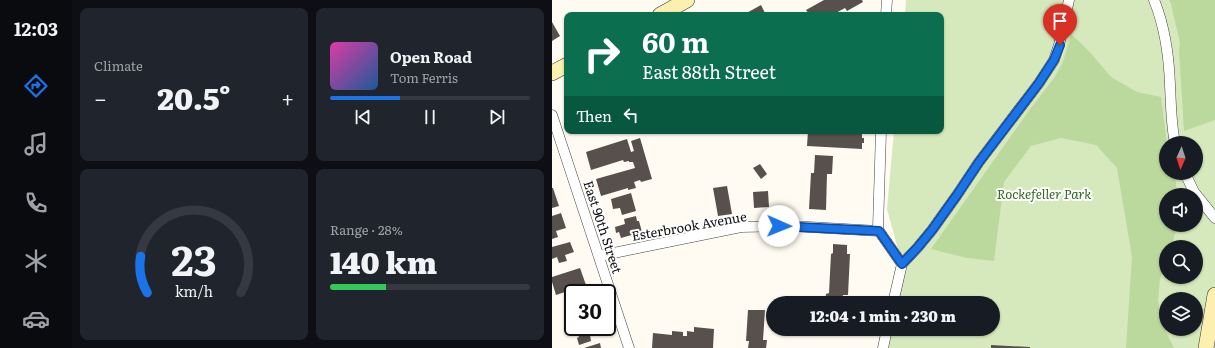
<!DOCTYPE html>
<html lang="en">
<head>
<meta charset="utf-8">
<style>
  body { margin:0; font-family:Literata,serif; background:#20242c; color:#f1f3f6; height:100vh; display:flex; flex-direction:column; font-size:15px; white-space:nowrap }
  * { box-sizing:border-box; margin:0 }
  p { font-size:13px; color:#9ea1a6 }
  .icon { flex:none; width:22px; height:22px; fill:none; stroke:currentColor; stroke-width:2; stroke-linecap:round; stroke-linejoin:round }
  .map { position:relative; flex:1; overflow:hidden }
  .details { display:flex; flex-direction:column; gap:8px; padding:8px; background:#0d0f14; width:480px }
  .details>* { flex:none }
  .hud { position:absolute; left:12px; top:12px; width:380px; height:122px; border-radius:8px; box-shadow:0 1px 3px #0004; background:#0b6e4f; color:#fff; overflow:hidden }
  .needle { width:26px; rotate:183deg }
  .tools { position:absolute; left:607px; top:136px; display:grid; gap:8px }
  .tools a { display:grid; place-items:center; width:44px; height:44px; border-radius:50%; background:#171b24; box-shadow:0 1px 3px #0004; font-size:20px }
  .speed { position:absolute; left:12px; top:284px; display:flex; gap:8px; font-size:20px; font-weight:700; text-align:center }
  .speed>* { display:grid; place-content:center; width:52px; height:52px; border-radius:50%; background:#171b24; box-shadow:0 1px 3px #0004; line-height:1 }
  .speed .limit { border:2px solid #111; border-radius:6px; background:#fff; color:#111 }
  .pin { position:absolute; display:grid; place-items:center; width:34px; height:34px; color:#fff; margin:-41px -17px; border-radius:50% 50% 50% 0; rotate:-45deg; box-shadow:0 0 4px #0007 }
  .pin .icon { rotate:45deg }
  .me { position:absolute; width:44px; margin:-22px; rotate:91deg; stroke-linejoin:round; filter:drop-shadow(0 0 3px #0008) }
  .turn { display:flex; align-items:center; gap:14px; height:84px; padding:0 12px; font-size:18px }
  .turn .icon { width:52px; height:52px; stroke-width:2.5 }
  .turn b { display:block; font-size:28px; line-height:34px }
  .then { display:flex; align-items:center; height:38px; padding:0 12px; background:#0003; gap:8px; font-size:15px }
  .big { font-size:30px; font-weight:800; line-height:1.1 }
  .details .widget { flex:1; display:flex; flex-direction:column; justify-content:center; gap:6px; min-width:0; padding:0 14px; border-radius:8px; background:#20242c }
  .details .dial { align-items:center; gap:0 }
  .dial svg { height:104px; overflow:visible; fill:none; stroke:#363941; stroke-width:7; stroke-linecap:round; text-anchor:middle }
  .dial text { fill:#f1f3f6; stroke:none }
  .song { display:flex; align-items:center; gap:12px }
  .cover { width:48px; height:48px; border-radius:6px; background:linear-gradient(135deg,hsl(320 70% 55%),hsl(210 70% 35%)) }
  .played { height:4px; border-radius:2px; background:linear-gradient(90deg,#1a73e8 35%,#363941 35%) }
  .keys { display:flex; justify-content:space-around; direction:ltr }
  .heat { display:flex; justify-content:space-between; align-items:center; font-size:22px; direction:ltr }
  .charge { height:6px; border-radius:3px; background:linear-gradient(90deg,#34c759 28%,#363941 0) }
  .details .tiles { flex:1; display:grid; gap:8px; grid-template-columns:repeat(2,1fr) }
  .trip { position:absolute; left:214px; top:296px; width:234px; height:40px; border-radius:20px; background:#171b24; box-shadow:0 1px 3px #0004; font-weight:800; line-height:40px; text-align:center }
  main { display:flex; flex:1; min-height:0 }
  .tabs { display:flex; flex-direction:column; width:72px; justify-content:space-around; align-items:center; background:#090b0e; color:#9ea1a6 }
  .tabs .icon { width:28px; height:28px }
  .tabs .current { color:#1a73e8 }
  .tabs b { font-size:18px; color:#f1f3f6 }
  .map>svg:first-child { display:block }
  .green { fill:#d6e9bc; fill-rule:evenodd }
  .forest { fill:#bbd99c }
  .building { fill:#58504c }
  .lines { fill:none; stroke-linecap:round; stroke-linejoin:round }
  .minor-casing { stroke:#424242; stroke-width:11 }
  .secondary-casing { stroke:#313131; stroke-width:16 }
  .minor { stroke:#fff; stroke-width:10 }
  .secondary { stroke:#fcefaf; stroke-width:15 }
  .route-casing { stroke:#114b97; stroke-width:10 }
  .route { stroke:#1a73e8; stroke-width:7 }
  .labels { text-anchor:middle; stroke-width:4; stroke-linejoin:round; paint-order:stroke }
  .park-label { font-size:13px; font-style:italic; fill:#336621; stroke:#fff }
  .street-label { font-size:13px; fill:#0f0f0f; stroke:#fff }
</style>
</head>
<body>
<main>
<nav class="tabs">
<b>12:03</b>
<svg class="icon current" aria-label="directions" viewBox="0 0 24 24"><path d="M12 3l9 9-9 9-9-9zM9 14v-3h6M13 9l2 2-2 2"/></svg>
<svg class="icon" aria-label="music" viewBox="0 0 24 24"><path d="M9 18V5l10-2v13"/><circle cx="6" cy="18" r="3"/><circle cx="16" cy="16" r="3"/></svg>
<svg class="icon" aria-label="phone" viewBox="0 0 24 24"><path d="M5 4h4l2 5-3 2q2 4 5 5l2-3 5 2v4C11 20 4 13 5 4z"/></svg>
<svg class="icon" aria-label="climate" viewBox="0 0 24 24"><path d="M12 3v18M4 7l16 10M4 17L20 7"/></svg>
<svg class="icon" aria-label="car" viewBox="0 0 24 24"><path d="M5 17H2v-5l4-1 3-4h7l3 4 3 1v5h-3M9 17h6M6 11h13"/><circle cx="7" cy="17" r="2"/><circle cx="17" cy="17" r="2"/></svg>
</nav>
<section class="details">
<div class="tiles">
<div class="widget"><p>Climate</p>
<div class="heat"><a>−</a><b class="big">20.5°</b><a>+</a></div>
</div>
<div class="widget">
<div class="song"><i class="cover"></i><div><b>Open Road</b><p>Tom Ferris</p></div></div>
<div class="played"></div>
<div class="keys"><svg class="icon" aria-label="previous" viewBox="0 0 24 24"><path d="M18 5L8 12l10 7zM5 5v14"/></svg><svg class="icon" aria-label="pause" viewBox="0 0 24 24"><path d="M8 5v14M16 5v14"/></svg><svg class="icon" aria-label="next" viewBox="0 0 24 24"><path d="M6 5l10 7-10 7zM19 5v14"/></svg></div>
</div>
<div class="widget dial"><svg viewBox="0 0 100 80">
<path d="M14 69A42 42 0 1 1 86 69"/>
<path d="M14 69A42 42 0 0 1 9 41" stroke="#1a73e8"/>
<text x="50" y="56" font-size="32" font-weight="700">23</text>
<text x="50" y="72" font-size="11">km/h</text>
</svg></div>
<div class="widget"><p>Range · 28%</p><b class="big">140 km</b><div class="charge"></div></div>
</div>
</section>
<div class="map">
<svg width="663" height="348" viewBox="0 0 663 348">
  <rect width="100%" height="100%" fill="#fffbf2"/>
  <path class="green" d="M 354,0 L 663,0 L 663,348 L 331,348 L 335,329 L 441,329 L 441,303 L 341,303 L 350,264 L 335,209 L 342,131 L 389,131 L 389,15 L 353,15 ZM 614,143 L 644,143 L 644,173 L 614,173 ZM 614,195 L 644,195 L 644,225 L 614,225 ZM 614,247 L 644,247 L 644,277 L 614,277 ZM 614,299 L 644,299 L 644,329 L 614,329 Z"/>
  <path class="forest" d="M 617,0 L 663,0 L 663,120 L 632,131 L 627,50 L 628,43 L 619,4 Z
    M 519,34 L 537,51 L 559,77 L 585,92 L 609,97 L 615,143 L 614,173 L 623,173 L 625,195 L 614,195 L 614,225 L 626,225 L 619,247 L 614,247 L 614,263 L 608,279 L 606,300 L 610,324 L 622,348 L 574,348 L 580,257 L 565,168 L 544,145 L 509,138 L 479,146 L 452,182 L 442,261 L 415,258 L 379,249 L 476,112 L 502,78 L 511,62 Z"/>
  <path class="building" d="M 272,0 L 310,0 L 311,2 L 295,11 L 293,8 L 280,15 L 258,15 L 254,10 Z
    M 209,5 L 214,15 L 186,15 L 186,13 L 191,15 Z
    M 0,22 L 8,36 L 0,41 Z
    M 256,131 L 310,132 L 310,138 L 312,138 L 312,143 L 310,143 L 310,149 L 255,146 Z
    M 88,138 L 100,179 L 89,182 L 88,180 L 82,182 L 84,188 L 76,190 L 76,188 L 49,196 L 44,179 L 83,168 L 81,162 L 77,162 L 77,161 L 72,162 L 71,160 L 39,170 L 34,152 L 75,139 L 79,152 L 82,151 L 79,141 Z
    M 263,155 L 281,156 L 280,174 L 275,174 L 274,210 L 257,209 L 259,173 L 262,173 Z
    M 208,164 L 215,174 L 209,179 L 201,168 Z
    M 175,186 L 180,214 L 166,216 L 161,188 Z
    M 0,188 L 1,188 L 7,206 L 0,208 Z
    M 216,191 L 217,207 L 202,208 L 201,192 Z
    M 79,193 L 84,211 L 70,215 L 68,208 L 61,209 L 59,199 Z
    M 9,213 L 14,228 L 4,231 L 6,237 L 0,239 L 0,216 Z
    M 84,216 L 85,221 L 87,221 L 90,232 L 69,238 L 67,232 L 64,233 L 63,227 L 73,224 L 72,219 Z
    M 18,242 L 22,252 L 13,255 L 15,261 L 7,263 L 5,257 L 0,259 L 0,247 Z
    M 281,244 L 295,245 L 295,254 L 298,254 L 296,295 L 291,295 L 290,303 L 273,303 L 274,294 L 277,293 L 279,254 L 281,253 Z
    M 28,268 L 34,285 L 4,295 L 0,282 L 0,277 Z
    M 196,310 L 213,310 L 211,340 L 215,340 L 214,348 L 196,348 L 197,341 L 194,341 Z
    M 23,327 L 45,327 L 47,332 L 38,335 L 39,341 L 27,345 L 25,338 L 27,337 Z
    M 142,327 L 162,329 L 161,348 L 100,348 L 101,333 L 120,335 L 120,331 L 131,332 L 131,336 L 135,336 L 135,331 L 142,332 Z
    M 48,343 L 49,348 L 32,348 Z
    M 439,345 L 478,347 L 478,348 L 439,348 Z"/>
  <g class="lines">
    <g class="minor-casing">
      <path id="minor" d="M 602,0 C 613,27 617,56 618,85 C 619,104 619,124 623,143
        M 334,15 L 335,0
        M 0,115 L 77,348
        M 329,131 L 326,228 L 327,231 L 350,264 L 341,303
        M 633,173 L 642,192 L 663,218
        M 47,256 L 189,227 L 239,226 L 327,231
        M 350,264 L 366,247 L 380,230 L 405,195 L 427,162 L 487,83 L 502,60 L 507,45 L 517,0
        M 331,348 L 335,329"/>
    </g>
    <g class="secondary-casing">
      <path id="secondary" d="M 108,15 L 135,0
        M 0,73 L 15,65
        M 654,348 L 663,295"/>
    </g>
    <use href="#minor" class="minor"/>
    <use href="#secondary" class="secondary"/>
  </g>
  <g class="lines">
    <g class="route-casing">
      <path id="route" d="M 227,226 L 327,231 L 350,264 L 366,247 L 380,230 L 405,195 L 427,162 L 487,83 L 502,60 L 508,45"/>
    </g>
    <use href="#route" class="route"/>
  </g>
  <g class="labels">
    <g class="park-label">
      <text x="492" y="199">Rockefeller Park</text>
    </g>
    <g class="street-label">
      <text transform="translate(137 226) rotate(-10)" y="5">Esterbrook Avenue</text>
      <text transform="translate(51 227) rotate(72)" y="5">East 90th Street</text>
    </g>
  </g>
</svg>
<div class="tools">
<a><svg class="needle" viewBox="-14 -14 28 28"><path d="M0-13l5 13h-10z" fill="#e53935"/><path d="M0 13l5-13h-10z" fill="#9ea1a6"/></svg></a>
<a><svg class="icon" aria-label="sound" viewBox="0 0 24 24"><path d="M4 9h4l5-4v14l-5-4H4zM17 9q2 3 0 6"/></svg></a>
<a><svg class="icon" aria-label="search" viewBox="0 0 24 24"><circle cx="10" cy="10" r="6"/><path d="M15 15l6 6"/></svg></a>
<a><svg class="icon" aria-label="layers" viewBox="0 0 24 24"><path d="M12 4l9 5-9 5-9-5zM3 14l9 5 9-5"/></svg></a>
</div>
<div class="speed"><div class="limit">30</div></div>
<div class="pin" style="left:508px;top:45px;background:#d93025"><svg class="icon" aria-label="arrive" viewBox="0 0 24 24"><path d="M6 21V4h12l-3 4 3 4H6"/></svg></div>
<svg class="me" style="left:227px;top:226px" viewBox="-20 -20 40 40"><circle r="19" fill="#fff"/><path d="M0-13L10 11 0 6-10 11z" fill="#1a73e8"/></svg>
<div class="trip">12:04 · 1 min · 230 m</div>
<div class="hud">
<div class="turn"><svg class="icon" aria-label="right" viewBox="0 0 24 24"><path d="M7 20v-9h11M14 6l5 5-5 5"/></svg><div><b>60 m</b>East 88th Street</div></div>
<div class="then">Then<svg class="icon" aria-label="left" viewBox="0 0 24 24"><path d="M17 20v-9H6M10 6l-5 5 5 5"/></svg></div>
</div>
</div>
</main>
</body>
</html>
